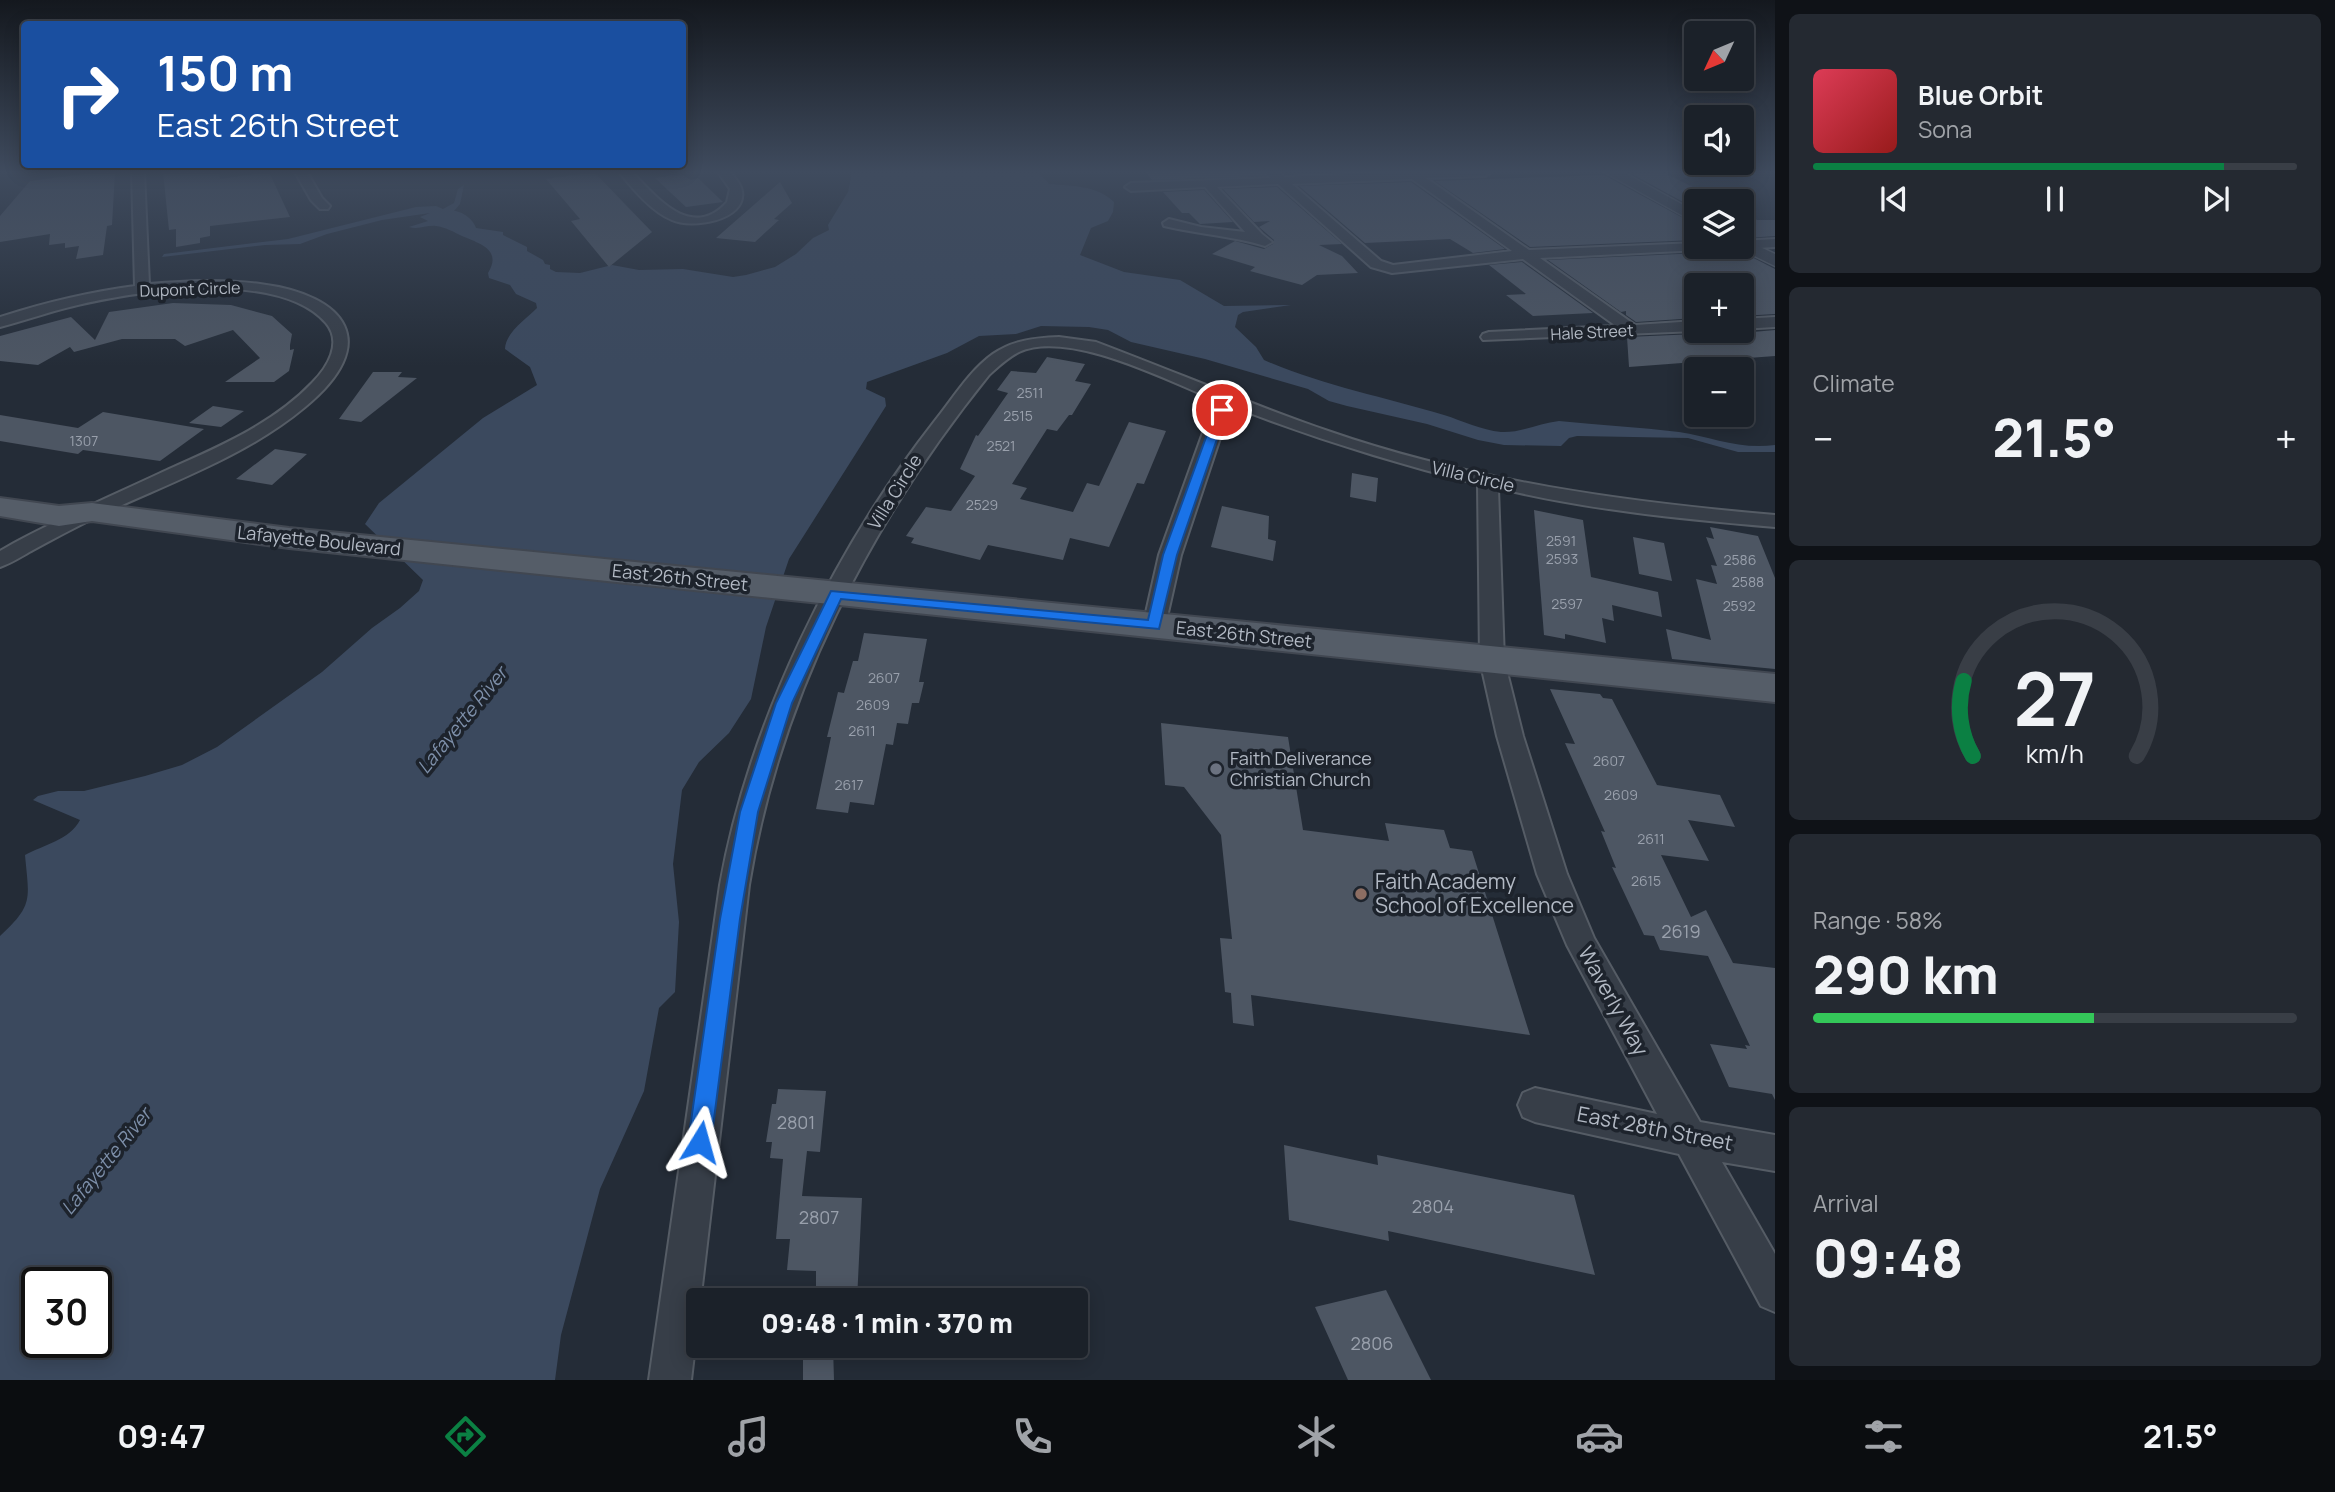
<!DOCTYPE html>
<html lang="en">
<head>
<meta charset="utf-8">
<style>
  body { margin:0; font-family:Manrope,sans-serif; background:#242931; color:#f1f3f6; height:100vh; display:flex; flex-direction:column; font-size:26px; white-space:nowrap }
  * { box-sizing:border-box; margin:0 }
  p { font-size:23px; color:#a0a3a8 }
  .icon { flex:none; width:38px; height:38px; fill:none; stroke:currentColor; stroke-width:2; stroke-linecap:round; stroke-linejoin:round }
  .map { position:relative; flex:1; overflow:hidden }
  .drawer { display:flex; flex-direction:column; gap:14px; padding:14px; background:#0f1217; width:560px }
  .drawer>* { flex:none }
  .banner { position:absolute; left:21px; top:21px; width:665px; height:147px; border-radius:7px; box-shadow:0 4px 18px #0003,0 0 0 2px #393e46; background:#1a4fa0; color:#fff; overflow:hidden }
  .needle { width:46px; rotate:226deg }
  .fabs { position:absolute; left:1684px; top:21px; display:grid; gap:14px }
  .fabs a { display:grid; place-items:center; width:70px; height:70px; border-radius:7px; background:#1b2129; box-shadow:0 4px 18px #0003,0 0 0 2px #393e46; font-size:35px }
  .speed { position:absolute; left:21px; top:1267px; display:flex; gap:14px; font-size:35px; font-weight:700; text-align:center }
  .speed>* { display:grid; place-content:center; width:91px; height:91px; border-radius:50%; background:#1b2129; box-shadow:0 4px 18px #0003,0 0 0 2px #393e46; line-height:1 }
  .speed .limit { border:4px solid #111; border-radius:10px; background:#fff; color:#111 }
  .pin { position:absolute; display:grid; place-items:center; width:60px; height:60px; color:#fff; margin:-30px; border:4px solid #fff; border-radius:50%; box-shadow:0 2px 7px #0007 }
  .me { position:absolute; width:77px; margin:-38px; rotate:8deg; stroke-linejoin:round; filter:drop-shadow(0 0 5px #0008) }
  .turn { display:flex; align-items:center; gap:24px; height:147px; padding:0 21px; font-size:32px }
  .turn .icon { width:91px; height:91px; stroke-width:2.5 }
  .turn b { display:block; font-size:49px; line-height:60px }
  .big { font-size:52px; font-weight:800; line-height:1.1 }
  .drawer .tile { flex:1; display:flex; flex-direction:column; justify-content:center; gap:10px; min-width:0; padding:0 24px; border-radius:10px; background:#242931 }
  .drawer .dial { align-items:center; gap:0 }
  .dial svg { height:182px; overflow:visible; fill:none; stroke:#393e46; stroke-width:7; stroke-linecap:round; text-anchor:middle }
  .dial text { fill:#f1f3f6; stroke:none }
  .song { display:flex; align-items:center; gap:21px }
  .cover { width:84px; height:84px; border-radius:10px; background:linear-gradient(135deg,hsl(350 70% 55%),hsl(0 70% 35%)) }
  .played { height:7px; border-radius:4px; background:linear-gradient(90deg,#0b8043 85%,#393e46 85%) }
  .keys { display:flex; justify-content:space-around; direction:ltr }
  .heat { display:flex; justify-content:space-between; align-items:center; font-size:38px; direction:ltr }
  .charge { height:10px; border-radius:5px; background:linear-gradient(90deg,#34c759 58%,#393e46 0) }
  .trip { position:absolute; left:686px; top:1288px; width:402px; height:70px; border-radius:7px; background:#1b2129; box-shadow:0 4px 18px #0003,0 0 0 2px #393e46; font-weight:800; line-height:70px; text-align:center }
  .menu { display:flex; height:112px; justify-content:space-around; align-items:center; background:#0b0d10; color:#a0a3a8 }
  .menu .icon { width:49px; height:49px }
  .menu .current { color:#0b8043 }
  .menu b { font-size:32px; color:#f1f3f6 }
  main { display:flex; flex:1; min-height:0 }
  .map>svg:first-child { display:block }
  .water { fill:#3b495e; fill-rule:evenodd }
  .building { fill:#4d5663 }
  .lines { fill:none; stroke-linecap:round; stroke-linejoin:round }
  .minor-casing { stroke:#555c65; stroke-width:4 }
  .tertiary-casing { stroke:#555c65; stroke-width:3 }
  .primary-casing { stroke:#414751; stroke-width:4 }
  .minor { fill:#373e48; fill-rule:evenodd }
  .tertiary { fill:#373e48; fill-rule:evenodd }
  .primary { fill:#555d68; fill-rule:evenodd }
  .route { fill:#1a73e8; stroke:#114b97; stroke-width:2 }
  .worship-dot { fill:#6b7280; stroke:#1d232c; stroke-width:2.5 }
  .education-dot { fill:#8d6e63; stroke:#1d232c; stroke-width:2.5 }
  .labels { text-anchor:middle; stroke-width:7; stroke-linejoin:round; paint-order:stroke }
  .number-label { font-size:14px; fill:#99a0ac }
  .far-street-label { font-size:16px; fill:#b2b9c4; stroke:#1d232c }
  .street-label { font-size:18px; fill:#b2b9c4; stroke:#1d232c }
  .poi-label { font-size:18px; fill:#b2b9c4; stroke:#1d232c; text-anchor:start }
  .near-number-label { font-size:18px; fill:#99a0ac }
  .water-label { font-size:19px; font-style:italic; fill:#7d8fa9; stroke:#1d232c }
  .near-poi-label { font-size:21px; fill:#b2b9c4; stroke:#1d232c; text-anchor:start }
  .near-street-label { font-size:21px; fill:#b2b9c4; stroke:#1d232c }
</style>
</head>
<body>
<main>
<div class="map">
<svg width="1775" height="1380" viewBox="0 0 1775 1380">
  <rect width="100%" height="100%" fill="#242c37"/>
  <path class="water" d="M 852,173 L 1039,173 L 1049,184 C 1071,186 1097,185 1114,202 L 1113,212 L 1108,221 L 1091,228 L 1080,255 L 1124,272 L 1180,280 L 1224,306 L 1291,305 L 1243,312 L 1238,315 L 1235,327 L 1256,347 L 1264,360 C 1321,385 1384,397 1444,415 C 1463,421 1481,430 1501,432 C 1521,433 1539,423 1559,421 C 1599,425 1639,427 1679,432 C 1712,437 1740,450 1775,445 L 1775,452 L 1738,452 L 1688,438 L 1577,436 L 1569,438 L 1561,446 L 1504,445 L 1478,440 L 1427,424 L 1347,406 L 1329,401 L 1308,389 L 1205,359 L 1131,342 L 1108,330 L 1089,327 L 1041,326 L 1016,334 L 979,336 L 947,353 L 867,382 L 866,389 L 885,398 L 886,406 L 789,559 L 766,627 L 751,699 L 729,733 L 699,762 L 682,790 L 673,864 L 679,922 L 675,992 L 659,1008 L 644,1091 L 600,1189 L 561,1335 L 555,1380 L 0,1380 L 0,936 C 34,905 29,899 25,855 C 43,845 70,840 80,820 L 33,800 L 38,796 L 58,791 L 84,791 L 145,776 L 182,765 L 217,747 L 322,672 L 372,628 L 400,608 L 419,591 L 423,580 L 365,524 L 379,503 L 483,418 L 537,385 L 530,367 L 505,349 C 505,333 526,319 537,308 L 536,303 L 516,294 L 510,285 L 489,278 L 488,273 C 502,250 481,244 462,236 C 454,232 445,227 436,226 C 426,225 419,230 409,227 L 428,221 L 420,217 L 430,213 L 382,220 L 327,234 L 300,244 L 265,245 L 162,257 L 164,254 L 288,239 L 416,207 L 436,206 L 443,209 L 454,203 L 458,189 L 464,185 L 460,204 L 454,211 C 462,211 474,220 476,228 L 503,232 L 503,235 L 527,247 L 527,251 L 543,260 L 545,264 L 550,265 L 550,269 L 556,272 L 580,273 L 612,265 L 639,270 L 683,269 L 733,277 L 746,275 L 775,267 L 796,254 L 813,238 L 829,230 L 828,225 L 848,192 ZM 37,1283 L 96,1283 L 96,1342 L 37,1342 Z"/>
  <path class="building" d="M 100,172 L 115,172 L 112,225 L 107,226 L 103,255 L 76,259 L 79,246 L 65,248 L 65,243 L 49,245 L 50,234 L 0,242 L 0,216 L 30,181 Z
    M 163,172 L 219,172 L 220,179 L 269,172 L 290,217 L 210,226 L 210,236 L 200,238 L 200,243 L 176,247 L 176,229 L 169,230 Z
    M 594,172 L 652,232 L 609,267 L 571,221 L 580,219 L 546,179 Z
    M 1145,172 L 1263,172 L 1265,176 L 1152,180 Z
    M 1663,172 L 1720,201 L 1696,201 L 1696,209 L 1632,174 Z
    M 681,174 L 691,180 L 698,178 L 723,202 L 686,207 L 655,178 Z
    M 1604,175 L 1696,225 L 1696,240 L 1530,247 L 1435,181 Z
    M 780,182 L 792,203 L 774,219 L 779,220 L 755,242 L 716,238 Z
    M 1411,182 L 1505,249 L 1473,253 L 1450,239 L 1365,243 L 1299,186 Z
    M 1277,187 L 1342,244 L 1319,245 L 1342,256 L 1358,273 L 1317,275 L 1302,285 L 1250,271 L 1255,267 L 1212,254 L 1235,241 L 1264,249 L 1273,244 L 1274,240 L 1259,227 L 1270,221 L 1254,222 L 1223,189 Z
    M 1204,190 L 1233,222 L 1200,224 L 1189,213 L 1182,213 L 1163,192 Z
    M 1741,212 L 1757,220 L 1775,220 L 1775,236 L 1747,238 L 1741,236 Z
    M 1706,247 L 1732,247 L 1775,269 L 1775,314 L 1741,316 L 1741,285 L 1696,285 L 1696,318 L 1636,322 L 1626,315 L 1626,311 L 1621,312 L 1548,260 L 1701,253 Z
    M 1522,262 L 1593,313 L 1533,316 L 1506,295 L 1526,294 L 1489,265 Z
    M 173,303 L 231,305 L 272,316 L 292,334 L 290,345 L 290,350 L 294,349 L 289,371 L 274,382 L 225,382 L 260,358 L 233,330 L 185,346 L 175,339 L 122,339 L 74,352 L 70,347 L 38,365 L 0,361 L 0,336 L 71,317 L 95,340 L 109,312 Z
    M 1775,330 L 1775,356 L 1629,367 L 1627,337 L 1696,334 L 1696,337 Z
    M 1047,357 L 1085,364 L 1075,381 L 1091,384 L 1072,415 L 1069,415 L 1057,431 L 1047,429 L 1012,484 L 1027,488 L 1020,499 L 1073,512 L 1087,483 L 1099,486 L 1129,422 L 1166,431 L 1144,484 L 1137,483 L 1109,547 L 1070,538 L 1063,560 L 988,545 L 980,560 L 911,543 L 914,538 L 906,536 L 926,507 L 951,511 L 975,476 L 960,469 L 976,435 L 978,436 L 1008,393 L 997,390 L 1011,371 L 1036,373 Z
    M 373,372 L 402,372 L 398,377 L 417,378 L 361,422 L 339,419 Z
    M 213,406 L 244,411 L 221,427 L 189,423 Z
    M 103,412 L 204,429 L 160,461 L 83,450 L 78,454 L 0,441 L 0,415 L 78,428 Z
    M 275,449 L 307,454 L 272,485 L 236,479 Z
    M 1352,473 L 1378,478 L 1376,502 L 1350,497 Z
    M 1222,506 L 1269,516 L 1268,539 L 1276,541 L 1273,561 L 1211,547 Z
    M 1534,510 L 1583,520 L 1591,577 L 1658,592 L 1662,617 L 1612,605 L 1614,621 L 1602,618 L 1606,643 L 1565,634 L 1565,639 L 1544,635 Z
    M 1710,527 L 1758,536 L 1775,578 L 1775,669 L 1672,659 L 1666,629 L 1711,640 L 1696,579 L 1717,584 L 1711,565 L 1717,566 L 1706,537 L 1714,539 Z
    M 1633,537 L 1664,543 L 1672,581 L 1639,574 Z
    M 864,633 L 927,639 L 919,682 L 924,682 L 919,703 L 912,703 L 908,724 L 897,723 L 893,745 L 886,744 L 874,805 L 850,802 L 848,813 L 816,809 L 831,737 L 827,737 L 833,713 L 838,692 L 844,693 L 853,661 L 858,661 Z
    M 1550,689 L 1600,694 L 1603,698 L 1612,699 L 1657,785 L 1720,795 L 1735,827 L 1688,820 L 1709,861 L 1661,855 L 1691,917 L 1706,910 L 1733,963 L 1775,968 L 1775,1100 L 1772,1094 L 1729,1087 L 1710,1044 L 1747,1049 L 1745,1045 L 1750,1046 L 1708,956 L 1660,950 L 1654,936 L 1644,935 L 1612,867 L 1616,868 L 1601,831 L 1605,832 L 1565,743 L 1575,744 Z
    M 1161,723 L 1288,737 L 1303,830 L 1389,841 L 1385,823 L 1444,830 L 1450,848 L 1472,851 L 1530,1035 L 1251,995 L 1254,1026 L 1233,1023 L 1231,993 L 1225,992 L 1220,938 L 1232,939 L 1221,835 L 1184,787 L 1165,785 Z
    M 778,1089 L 826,1091 L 820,1152 L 807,1151 L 802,1196 L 862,1198 L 857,1300 L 816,1300 L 816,1271 L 787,1270 L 790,1239 L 776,1239 L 783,1159 L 770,1158 L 772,1142 L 766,1142 L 772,1104 L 776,1104 Z
    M 1284,1145 L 1378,1165 L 1377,1155 L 1574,1195 L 1595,1275 L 1388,1231 L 1389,1241 L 1289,1220 Z
    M 1386,1290 L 1431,1380 L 1348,1380 L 1315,1307 Z
    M 803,1346 L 833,1346 L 834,1380 L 803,1380 Z"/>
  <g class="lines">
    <g class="minor-casing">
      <path id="minor" d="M 132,172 L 144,172 L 149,284 C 186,281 223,279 260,284 C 348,295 382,344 305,407 C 244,458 165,484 94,518 C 74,528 53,539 33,550 C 22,556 12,563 0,567 L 0,551 L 14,543 C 64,516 116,494 167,470 C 218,447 273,424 312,383 C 327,368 343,343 326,323 C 280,270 144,290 82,304 C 54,310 27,320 0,327 L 0,317 C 44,303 89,292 135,286 Z
        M 295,172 L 307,172 L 322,198 L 330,206 L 328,209 L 320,209 L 311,200 Z
        M 619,172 L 632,172 C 657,198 692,241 727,202 L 730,189 L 718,172 L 730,172 C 735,178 741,184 742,191 C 747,221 691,229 672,220 C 652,212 633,189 619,172 Z
        M 1265,172 L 1279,172 L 1284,177 L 1389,172 L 1491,172 L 1485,176 L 1426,178 L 1529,250 L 1696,243 L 1696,247 L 1703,247 L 1701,250 L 1540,258 L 1635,325 L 1696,321 L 1696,331 L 1483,340 L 1481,337 L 1483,334 L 1489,332 L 1616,326 L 1523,259 L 1392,273 L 1371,267 L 1278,184 L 1217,187 L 1262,234 L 1272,242 L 1265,246 C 1233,236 1198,234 1164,226 L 1163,223 L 1169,219 L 1201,227 L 1245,232 L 1205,187 L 1131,191 L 1125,187 L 1131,183 L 1270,178 ZM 1412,179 L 1512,251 L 1393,265 L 1381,261 L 1292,184 Z
        M 1775,239 L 1775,247 L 1741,249 L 1735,247 L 1741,247 L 1741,241 Z
        M 1775,317 L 1775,327 L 1741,329 L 1741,319 Z
        M 1059,337 L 1096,342 C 1173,371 1250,404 1328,431 C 1472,481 1624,502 1775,515 L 1775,527 C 1682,519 1589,510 1498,488 L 1504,660 L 1523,736 L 1567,874 L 1594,938 L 1700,1122 L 1775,1135 L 1775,1171 L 1722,1162 L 1775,1254 L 1775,1312 L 1761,1306 L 1679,1154 L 1535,1122 L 1523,1117 L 1518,1105 L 1523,1093 L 1535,1088 L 1657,1114 L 1567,945 L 1537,874 L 1497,736 L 1480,660 L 1478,484 C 1394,463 1314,438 1234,407 L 1227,417 L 1181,555 L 1165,626 L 1162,631 L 1154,634 L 1146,631 L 1143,626 L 1159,555 L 1209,416 L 1220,402 C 1170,382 1070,329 1019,352 C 1007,358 998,367 989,375 C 871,521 779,698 749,885 L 691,1380 L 649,1380 L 720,885 C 749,723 833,551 934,422 C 952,400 969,371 993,354 C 1013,340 1035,338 1059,337 Z"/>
    </g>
    <g class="tertiary-casing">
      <path id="tertiary" d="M 1604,172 L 1623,172 L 1696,212 L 1696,223 Z
        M 1741,238 L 1775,254 L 1775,266 L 1736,247 L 1741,247 Z"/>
    </g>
    <g class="primary-casing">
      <path id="primary" d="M 0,498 L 59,506 L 92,503 L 289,528 L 1775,674 L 1775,702 L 289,548 L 92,521 L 59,526 L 0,516 Z"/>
    </g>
    <use href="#minor" class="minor"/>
    <use href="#tertiary" class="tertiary"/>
    <use href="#primary" class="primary"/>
  </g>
  <linearGradient id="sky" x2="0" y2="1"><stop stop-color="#14181e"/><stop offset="0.47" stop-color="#3f4b5e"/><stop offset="1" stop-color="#3f4b5e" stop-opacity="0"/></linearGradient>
  <rect width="1775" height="366" fill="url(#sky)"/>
  <path class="route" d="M 1222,406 L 1227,410 L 1177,555 L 1159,629 L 841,599 L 792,703 L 758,812 L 740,919 L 711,1142 L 708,1150 L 700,1153 L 692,1150 L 688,1142 L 720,919 L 740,812 L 776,703 L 831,591 L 1148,620 L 1163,555 L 1216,410 Z"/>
  <circle class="worship-dot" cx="1216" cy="769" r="7"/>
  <circle class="education-dot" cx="1361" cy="894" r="7"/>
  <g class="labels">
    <g class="number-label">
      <text x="1030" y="398">2511</text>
      <text x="1018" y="421">2515</text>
      <text x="84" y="446">1307</text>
      <text x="1001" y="451">2521</text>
      <text x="982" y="510">2529</text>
      <text x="1561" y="546">2591</text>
      <text x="1562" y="564">2593</text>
      <text x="1740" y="565">2586</text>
      <text x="1748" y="587">2588</text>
      <text x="1567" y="609">2597</text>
      <text x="1739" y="611">2592</text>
      <text x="884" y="683">2607</text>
      <text x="873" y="710">2609</text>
      <text x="862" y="736">2611</text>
      <text x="1609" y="766">2607</text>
      <text x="849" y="790">2617</text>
      <text x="1621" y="800">2609</text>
      <text x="1651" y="844">2611</text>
      <text x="1646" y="886">2615</text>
    </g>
    <g class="far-street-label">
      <text transform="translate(190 289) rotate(-2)" y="6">Dupont Circle</text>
      <text transform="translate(1592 332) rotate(-3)" y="6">Hale Street</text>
    </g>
    <g class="street-label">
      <text transform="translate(1473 477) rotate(13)" y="6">Villa Circle</text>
      <text transform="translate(895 492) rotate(-58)" y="6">Villa Circle</text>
      <text transform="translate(319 541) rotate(6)" y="6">Lafayette Boulevard</text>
      <text transform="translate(680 578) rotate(6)" y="6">East 26th Street</text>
      <text transform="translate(1244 635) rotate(6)" y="6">East 26th Street</text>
    </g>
    <g class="poi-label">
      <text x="1230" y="765">Faith Deliverance<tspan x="1230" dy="21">Christian Church</tspan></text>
    </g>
    <g class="near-number-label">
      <text x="1681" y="938">2619</text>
      <text x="796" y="1129">2801</text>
      <text x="1433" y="1213">2804</text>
      <text x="819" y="1224">2807</text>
      <text x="1372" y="1350">2806</text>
    </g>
    <g class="water-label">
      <text transform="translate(462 720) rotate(-51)" y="7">Lafayette River</text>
      <text transform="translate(106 1161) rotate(-51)" y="7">Lafayette River</text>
    </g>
    <g class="near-poi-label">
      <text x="1375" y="889">Faith Academy<tspan x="1375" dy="24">School of Excellence</tspan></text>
    </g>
    <g class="near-street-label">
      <text transform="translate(1613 1001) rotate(61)" y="7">Waverly Way</text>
      <text transform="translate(1655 1129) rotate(11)" y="7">East 28th Street</text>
    </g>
  </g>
</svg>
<div class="fabs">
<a><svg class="needle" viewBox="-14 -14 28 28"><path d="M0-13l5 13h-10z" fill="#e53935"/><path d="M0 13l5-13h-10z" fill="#a0a3a8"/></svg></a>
<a><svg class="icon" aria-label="sound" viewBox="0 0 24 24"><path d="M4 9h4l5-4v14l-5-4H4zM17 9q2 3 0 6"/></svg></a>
<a><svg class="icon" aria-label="layers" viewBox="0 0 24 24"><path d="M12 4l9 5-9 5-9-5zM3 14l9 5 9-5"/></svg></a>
<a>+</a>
<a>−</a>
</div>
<div class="speed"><div class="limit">30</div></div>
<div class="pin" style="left:1222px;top:410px;background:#d93025"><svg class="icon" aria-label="arrive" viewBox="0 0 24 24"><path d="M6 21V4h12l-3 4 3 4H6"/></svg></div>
<svg class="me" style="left:700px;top:1142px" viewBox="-20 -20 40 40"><path d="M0-17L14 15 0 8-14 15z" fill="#1a73e8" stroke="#fff" stroke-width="4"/></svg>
<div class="trip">09:48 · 1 min · 370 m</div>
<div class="banner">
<div class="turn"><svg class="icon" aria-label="right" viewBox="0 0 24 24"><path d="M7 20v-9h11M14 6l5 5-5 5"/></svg><div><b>150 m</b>East 26th Street</div></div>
</div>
</div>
<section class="drawer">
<div class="tile">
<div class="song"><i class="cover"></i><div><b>Blue Orbit</b><p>Sona</p></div></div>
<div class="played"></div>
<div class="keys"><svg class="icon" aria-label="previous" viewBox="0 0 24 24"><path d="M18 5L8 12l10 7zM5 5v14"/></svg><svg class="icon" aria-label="pause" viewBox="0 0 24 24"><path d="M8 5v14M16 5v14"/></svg><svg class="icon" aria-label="next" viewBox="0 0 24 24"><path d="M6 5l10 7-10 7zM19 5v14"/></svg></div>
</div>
<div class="tile"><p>Climate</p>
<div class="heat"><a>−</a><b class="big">21.5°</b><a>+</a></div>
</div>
<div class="tile dial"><svg viewBox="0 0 100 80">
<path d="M14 69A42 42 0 1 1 86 69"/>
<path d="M14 69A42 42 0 0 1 10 36" stroke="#0b8043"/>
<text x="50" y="56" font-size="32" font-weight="700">27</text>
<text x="50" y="72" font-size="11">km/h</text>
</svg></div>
<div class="tile"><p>Range · 58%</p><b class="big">290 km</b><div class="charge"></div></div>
<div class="tile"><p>Arrival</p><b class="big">09:48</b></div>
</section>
</main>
<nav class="menu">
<b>09:47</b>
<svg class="icon current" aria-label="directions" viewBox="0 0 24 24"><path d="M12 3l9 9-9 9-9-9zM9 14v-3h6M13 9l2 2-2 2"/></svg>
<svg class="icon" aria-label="music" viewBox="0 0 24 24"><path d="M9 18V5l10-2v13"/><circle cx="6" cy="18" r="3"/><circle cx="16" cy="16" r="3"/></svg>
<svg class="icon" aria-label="phone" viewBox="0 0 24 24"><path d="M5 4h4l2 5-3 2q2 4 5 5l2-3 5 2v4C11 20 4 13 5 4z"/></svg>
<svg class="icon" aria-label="climate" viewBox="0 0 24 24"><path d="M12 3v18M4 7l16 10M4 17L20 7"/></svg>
<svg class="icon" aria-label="car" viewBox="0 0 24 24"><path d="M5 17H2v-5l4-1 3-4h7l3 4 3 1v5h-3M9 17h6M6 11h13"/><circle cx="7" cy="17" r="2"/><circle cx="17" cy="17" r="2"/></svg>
<svg class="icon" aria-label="filters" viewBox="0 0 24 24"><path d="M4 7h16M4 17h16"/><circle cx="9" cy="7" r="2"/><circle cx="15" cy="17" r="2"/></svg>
<b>21.5°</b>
</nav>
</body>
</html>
